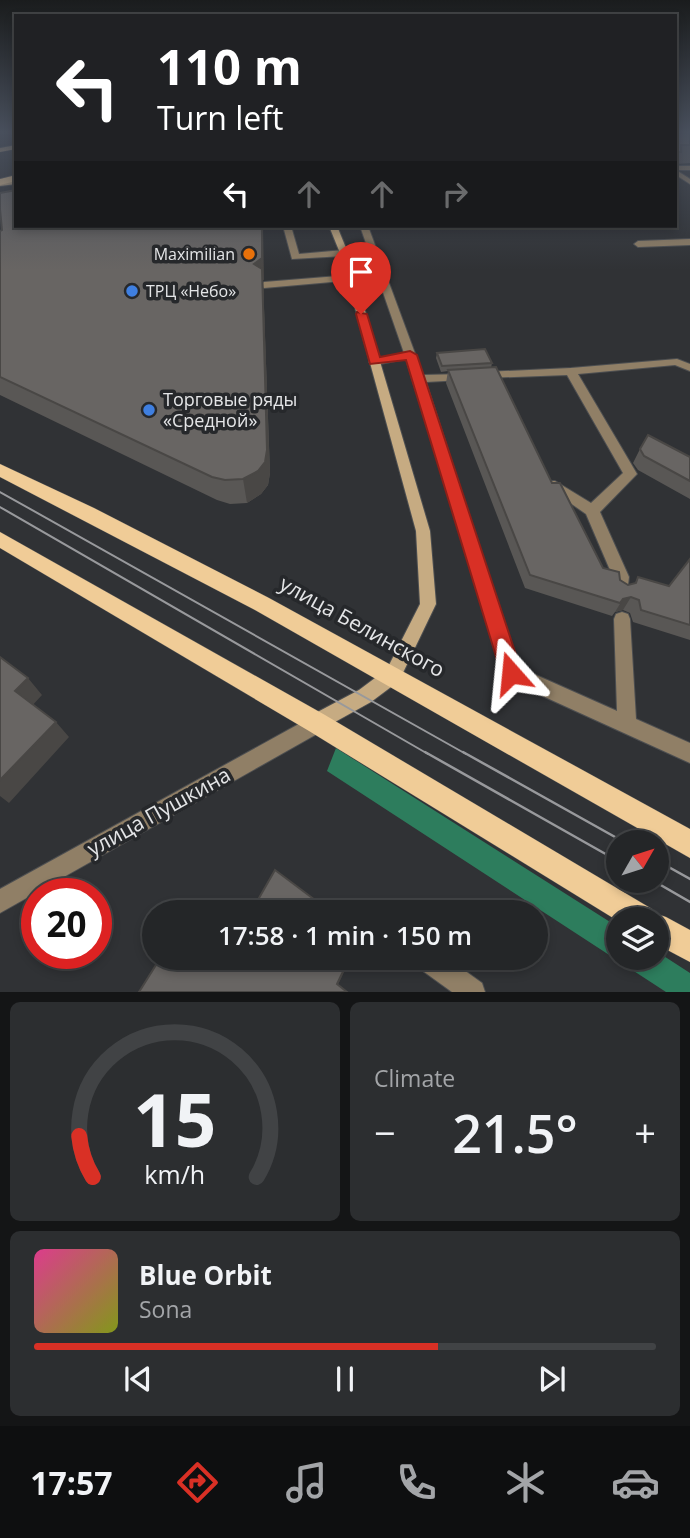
<!DOCTYPE html>
<html lang="en">
<head>
<meta charset="utf-8">
<style>
  body { margin:0; font-family:"Open Sans",sans-serif; background:#2c2e30; color:#f1f3f6; height:100vh; display:flex; flex-direction:column; font-size:26px; white-space:nowrap }
  * { box-sizing:border-box; margin:0 }
  p { font-size:23px; color:#a3a5a8 }
  .icon { flex:none; width:38px; height:38px; fill:none; stroke:currentColor; stroke-width:2; stroke-linecap:round; stroke-linejoin:round }
  .map { position:relative; height:992px; overflow:hidden }
  .panel { display:flex; flex-direction:column; gap:10px; padding:10px; background:#141516; flex:1 }
  .panel>* { flex:none }
  .top-card { position:absolute; left:14px; top:14px; width:663px; height:214px; border-radius:0px; box-shadow:0 4px 10px #0003,0 0 0 2px #414345; background:#202124; color:#fff; overflow:hidden }
  .needle { width:46px; rotate:51deg }
  .fabs { position:absolute; left:606px; top:830px; display:grid; gap:14px }
  .fabs a { display:grid; place-items:center; width:63px; height:63px; border-radius:50%; background:#242628; box-shadow:0 4px 10px #0003,0 0 0 2px #414345; font-size:35px }
  .speed { position:absolute; left:21px; top:878px; display:flex; gap:14px; font-size:35px; font-weight:700; text-align:center }
  .speed>* { display:grid; place-content:center; width:91px; height:91px; border-radius:50%; background:#242628; box-shadow:0 4px 10px #0003,0 0 0 2px #414345; line-height:1 }
  .speed .limit { border:10px solid #d22; background:#fff; color:#111 }
  .pin { position:absolute; display:grid; place-items:center; width:60px; height:60px; color:#fff; margin:-72px -30px; border-radius:50% 50% 50% 0; rotate:-45deg; box-shadow:0 0 7px #0007 }
  .pin .icon { rotate:45deg }
  .me { position:absolute; width:77px; margin:-38px; rotate:342deg; stroke-linejoin:round; filter:drop-shadow(0 0 5px #0008) }
  .turn { display:flex; align-items:center; gap:24px; height:147px; padding:0 28px; font-size:32px }
  .turn .icon { width:91px; height:91px; stroke-width:2.5 }
  .turn b { display:block; font-size:49px; line-height:60px }
  .lanes { display:flex; align-items:center; height:66px; padding:0 28px; background:#0003; justify-content:center; gap:35px; direction:ltr }
  .lanes .off { opacity:.35 }
  .big { font-size:52px; font-weight:600; line-height:1.1 }
  .panel .widget { flex:1; display:flex; flex-direction:column; justify-content:center; gap:10px; min-width:0; padding:0 24px; border-radius:10px; background:#2c2e30 }
  .panel .dial { align-items:center; gap:0 }
  .dial svg { height:182px; overflow:visible; fill:none; stroke:#414345; stroke-width:7; stroke-linecap:round; text-anchor:middle }
  .dial text { fill:#f1f3f6; stroke:none }
  .song { display:flex; align-items:center; gap:21px }
  .cover { width:84px; height:84px; border-radius:10px; background:linear-gradient(135deg,hsl(330 70% 55%),hsl(70 70% 35%)) }
  .played { height:7px; border-radius:4px; background:linear-gradient(90deg,#d93025 65%,#414345 65%) }
  .keys { display:flex; justify-content:space-around; direction:ltr }
  .heat { display:flex; justify-content:space-between; align-items:center; font-size:38px; direction:ltr }
  .panel .tiles { flex:1; display:grid; gap:10px; grid-template-columns:1fr 1fr }
  .widget:last-child { grid-column:span 2 }
  .trip { position:absolute; left:142px; top:900px; width:406px; height:70px; border-radius:35px; background:#242628; box-shadow:0 4px 10px #0003,0 0 0 2px #414345; font-weight:600; line-height:70px; text-align:center }
  .menu { display:flex; height:112px; justify-content:space-around; align-items:center; background:#0e0f10; color:#a3a5a8 }
  .menu .icon { width:49px; height:49px }
  .menu .selected { color:#d93025 }
  .menu b { font-size:32px; color:#f1f3f6 }
  .map>svg:first-child { display:block }
  .forest { fill:#2d7d5d }
  .lines { fill:none; stroke-linecap:round; stroke-linejoin:round }
  .service-casing { stroke:#4d4f51; stroke-width:2 }
  .minor-casing { stroke:#4d4f51; stroke-width:2 }
  .secondary-casing { stroke:#4d4f51; stroke-width:2 }
  .primary-casing { stroke:#4d4f51; stroke-width:1 }
  .service { fill:#907f66; fill-rule:evenodd }
  .minor { fill:#907f66; fill-rule:evenodd }
  .secondary { fill:#c6ab82; fill-rule:evenodd }
  .primary { fill:#f0cc97; fill-rule:evenodd }
  .tram-far1 { stroke:#98999c; stroke-width:2 }
  .tram { stroke:#98999c; stroke-width:2.5 }
  .wall { fill:#595755 }
  .shaded-wall { fill:#494745 }
  .building { fill:#686563; stroke:#494745; stroke-width:2 }
  .route { fill:#d93025; stroke:#8d1f18; stroke-width:2 }
  .food-dot { fill:#e8710a; stroke:#26282b; stroke-width:2.5 }
  .shop-dot { fill:#3f7fe0; stroke:#26282b; stroke-width:2.5 }
  .labels { text-anchor:middle; stroke-width:7; stroke-linejoin:round; paint-order:stroke }
  .far-poi-label { font-size:16px; fill:#e4e5e7; stroke:#26282b; text-anchor:end }
  .poi-label { font-size:18px; fill:#e4e5e7; stroke:#26282b; text-anchor:start }
  .near-street-label { font-size:21px; fill:#e4e5e7; stroke:#26282b }
</style>
</head>
<body>
<div class="map">
<svg width="690" height="992" viewBox="0 0 690 992">
  <rect width="100%" height="100%" fill="#303235"/>
  <path class="forest" d="M 336,748 L 618,927 L 618,957 L 656,957 L 656,951 L 690,973 L 690,992 L 666,992 L 327,771 Z"/>
  <g class="lines">
    <g class="service-casing">
      <path id="service" d="M 676,166 L 690,166 L 690,170 L 676,170 Z
        M 283,226 L 291,226 L 299,254 L 344,250 L 348,253 L 344,256 L 292,259 Z
        M 360,226 L 368,226 L 423,375 L 463,374 L 469,377 L 463,380 L 426,382 L 518,667 L 617,711 L 614,619 L 616,614 L 622,612 L 628,614 L 630,619 L 636,719 L 690,743 L 690,763 L 505,679 L 406,359 L 375,365 L 369,362 L 371,360 L 404,353 Z
        M 690,239 L 690,245 L 638,247 L 634,244 L 638,241 Z
        M 351,275 L 354,276 L 354,280 L 264,288 L 259,285 L 264,282 Z
        M 677,359 L 690,364 L 690,371 L 675,365 L 578,374 L 637,474 L 600,512 L 629,577 L 627,593 L 621,595 L 615,593 L 613,577 L 586,514 L 543,484 L 545,481 L 555,481 L 591,503 L 623,473 L 567,375 L 484,378 L 478,375 L 484,372 L 571,368 Z
        M 413,957 L 446,957 L 482,983 L 485,992 L 452,992 L 416,966 Z"/>
    </g>
    <g class="minor-casing">
      <path id="minor" d="M 676,170 L 690,179 L 690,184 L 676,175 Z
        M 317,714 L 324,716 L 326,723 L 324,730 L 0,913 L 0,889 Z"/>
    </g>
    <g class="secondary-casing">
      <path id="secondary" d="M 16,180 L 16,184 L 0,186 L 0,182 Z
        M 329,226 L 337,226 L 348,253 L 430,531 L 436,604 L 399,681 L 371,702 L 317,732 L 310,730 L 308,723 L 310,716 L 359,690 L 387,669 L 420,604 L 416,531 L 340,253 Z"/>
    </g>
    <g class="primary-casing">
      <path id="primary" d="M 16,145 L 16,149 L 0,152 L 0,148 Z
        M 16,175 L 16,181 L 0,185 L 0,179 Z
        M 0,464 L 94,508 L 269,598 L 690,829 L 690,858 L 255,610 L 0,477 Z
        M 0,532 L 325,715 L 652,909 L 654,913 L 666,917 L 690,930 L 690,962 L 656,944 L 656,919 L 618,921 L 309,731 L 0,548 Z"/>
    </g>
    <use href="#service" class="service"/>
    <use href="#minor" class="minor"/>
    <use href="#secondary" class="secondary"/>
    <use href="#primary" class="primary"/>
    <path class="tram-far1" d="M 0,492 L 466,754
      M 0,507 L 428,754"/>
    <path class="tram" d="M 425,752 L 618,861
      M 463,752 L 624,842
      M 656,860 L 690,879
      M 652,880 L 690,902"/>
  </g>
  <path class="wall" d="M 676,131 L 690,131 L 690,163 L 676,164 L 676,166 Z
    M 0,231 L 264,279 L 263,280 L 270,473 L 268,485 L 261,494 L 247,503 L 230,504 L 217,500 L 0,395 Z
    M 437,353 L 492,363 L 491,368 L 552,483 L 603,568 L 620,580 L 628,585 L 635,583 L 638,577 L 669,586 L 690,559 L 690,640 L 633,622 L 630,613 L 623,610 L 615,612 L 612,616 L 525,588 L 446,383 L 448,371 L 441,372 L 436,358 Z
    M 640,449 L 690,457 L 690,499 L 638,470 L 633,463 Z"/>
  <path class="shaded-wall" d="M 262,226 L 263,226 L 264,279 L 263,280 L 270,473 L 268,485 L 261,494 L 247,503 L 243,479 L 254,264 Z
    M 631,597 L 623,610 L 615,612 L 623,599 Z
    M 28,678 L 42,695 L 30,708 L 15,691 Z
    M 56,722 L 69,737 L 9,803 L 0,796 L 0,780 Z
    M 350,957 L 351,957 L 337,987 L 337,984 Z"/>
  <path class="building" d="M 676,131 L 690,131 L 690,145 L 681,145 L 681,152 L 676,152 Z
    M 16,190 L 16,226 L 262,226 L 262,258 L 254,264 L 262,269 L 267,450 L 265,462 L 258,471 L 243,479 L 225,480 L 212,477 L 0,377 L 0,231 L 2,230 L 0,209 L 0,193 Z
    M 485,349 L 492,363 L 442,366 L 437,353 Z
    M 496,367 L 552,483 L 560,483 L 603,568 L 619,572 L 620,580 L 628,585 L 636,583 L 638,577 L 669,586 L 690,559 L 690,625 L 641,610 L 639,600 L 631,597 L 623,599 L 620,603 L 530,575 L 448,370 Z
    M 648,435 L 690,457 L 690,481 L 644,456 L 640,449 Z
    M 0,657 L 28,678 L 15,691 L 56,722 L 0,780 Z
    M 275,870 L 331,912 L 251,912 Z
    M 228,901 L 241,912 L 222,912 Z
    M 161,957 L 172,957 L 186,969 L 194,957 L 350,957 L 337,984 L 347,992 L 139,992 Z"/>
  <linearGradient id="sky" x2="0" y2="1"><stop stop-color="#1a1c1d"/><stop offset="0.49" stop-color="#484f5c"/><stop offset="1" stop-color="#484f5c" stop-opacity="0"/></linearGradient>
  <rect width="690" height="270" fill="url(#sky)"/>
  <path class="route" d="M 357,312 L 367,314 L 380,357 L 410,351 L 417,355 L 522,673 L 519,679 L 511,682 L 504,679 L 501,673 L 406,360 L 370,364 L 356,314 Z"/>
  <circle class="food-dot" cx="249" cy="254" r="7"/>
  <g class="shop-dot">
    <circle cx="132" cy="291" r="7"/>
    <circle cx="149" cy="410" r="7"/>
  </g>
  <g class="labels">
    <g class="far-poi-label">
      <text x="235" y="260">Maximilian</text>
      <text x="146" y="297" text-anchor="start">ТРЦ «Небо»</text>
    </g>
    <g class="poi-label">
      <text x="163" y="406">Торговые ряды<tspan x="163" dy="21">«Средной»</tspan></text>
    </g>
    <g class="near-street-label">
      <text transform="translate(362 627) rotate(29)" y="7">улица Белинского</text>
      <text transform="translate(159 812) rotate(-29)" y="7">улица Пушкина</text>
    </g>
  </g>
</svg>
<div class="fabs">
<a><svg class="needle" viewBox="-14 -14 28 28"><path d="M0-13l5 13h-10z" fill="#e53935"/><path d="M0 13l5-13h-10z" fill="#a3a5a8"/></svg></a>
<a><svg class="icon" aria-label="layers" viewBox="0 0 24 24"><path d="M12 4l9 5-9 5-9-5zM3 14l9 5 9-5"/></svg></a>
</div>
<div class="speed"><div class="limit">20</div></div>
<div class="pin" style="left:361px;top:314px;background:#d93025"><svg class="icon" aria-label="arrive" viewBox="0 0 24 24"><path d="M6 21V4h12l-3 4 3 4H6"/></svg></div>
<svg class="me" style="left:511px;top:673px" viewBox="-20 -20 40 40"><path d="M0-17L14 15 0 8-14 15z" fill="#d93025" stroke="#fff" stroke-width="4"/></svg>
<div class="trip">17:58 · 1 min · 150 m</div>
<div class="top-card">
<div class="turn"><svg class="icon" aria-label="left" viewBox="0 0 24 24"><path d="M17 20v-9H6M10 6l-5 5 5 5"/></svg><div><b>110 m</b>Turn left</div></div>
<div class="lanes"><svg class="icon" aria-label="left" viewBox="0 0 24 24"><path d="M17 20v-9H6M10 6l-5 5 5 5"/></svg><svg class="icon off" aria-label="ahead" viewBox="0 0 24 24"><path d="M12 20V5M6 11l6-6 6 6"/></svg><svg class="icon off" aria-label="ahead" viewBox="0 0 24 24"><path d="M12 20V5M6 11l6-6 6 6"/></svg><svg class="icon off" aria-label="right" viewBox="0 0 24 24"><path d="M7 20v-9h11M14 6l5 5-5 5"/></svg></div>
</div>
</div>
<section class="panel">
<div class="tiles">
<div class="widget dial"><svg viewBox="0 0 100 80">
<path d="M14 69A42 42 0 1 1 86 69"/>
<path d="M14 69A42 42 0 0 1 8 51" stroke="#d93025"/>
<text x="50" y="56" font-size="32" font-weight="700">15</text>
<text x="50" y="72" font-size="11">km/h</text>
</svg></div>
<div class="widget"><p>Climate</p>
<div class="heat"><a>−</a><b class="big">21.5°</b><a>+</a></div>
</div>
<div class="widget">
<div class="song"><i class="cover"></i><div><b>Blue Orbit</b><p>Sona</p></div></div>
<div class="played"></div>
<div class="keys"><svg class="icon" aria-label="previous" viewBox="0 0 24 24"><path d="M18 5L8 12l10 7zM5 5v14"/></svg><svg class="icon" aria-label="pause" viewBox="0 0 24 24"><path d="M8 5v14M16 5v14"/></svg><svg class="icon" aria-label="next" viewBox="0 0 24 24"><path d="M6 5l10 7-10 7zM19 5v14"/></svg></div>
</div>
</div>
</section>
<nav class="menu">
<b>17:57</b>
<svg class="icon selected" aria-label="directions" viewBox="0 0 24 24"><path d="M12 3l9 9-9 9-9-9zM9 14v-3h6M13 9l2 2-2 2"/></svg>
<svg class="icon" aria-label="music" viewBox="0 0 24 24"><path d="M9 18V5l10-2v13"/><circle cx="6" cy="18" r="3"/><circle cx="16" cy="16" r="3"/></svg>
<svg class="icon" aria-label="phone" viewBox="0 0 24 24"><path d="M5 4h4l2 5-3 2q2 4 5 5l2-3 5 2v4C11 20 4 13 5 4z"/></svg>
<svg class="icon" aria-label="climate" viewBox="0 0 24 24"><path d="M12 3v18M4 7l16 10M4 17L20 7"/></svg>
<svg class="icon" aria-label="car" viewBox="0 0 24 24"><path d="M5 17H2v-5l4-1 3-4h7l3 4 3 1v5h-3M9 17h6M6 11h13"/><circle cx="7" cy="17" r="2"/><circle cx="17" cy="17" r="2"/></svg>
</nav>
</body>
</html>
